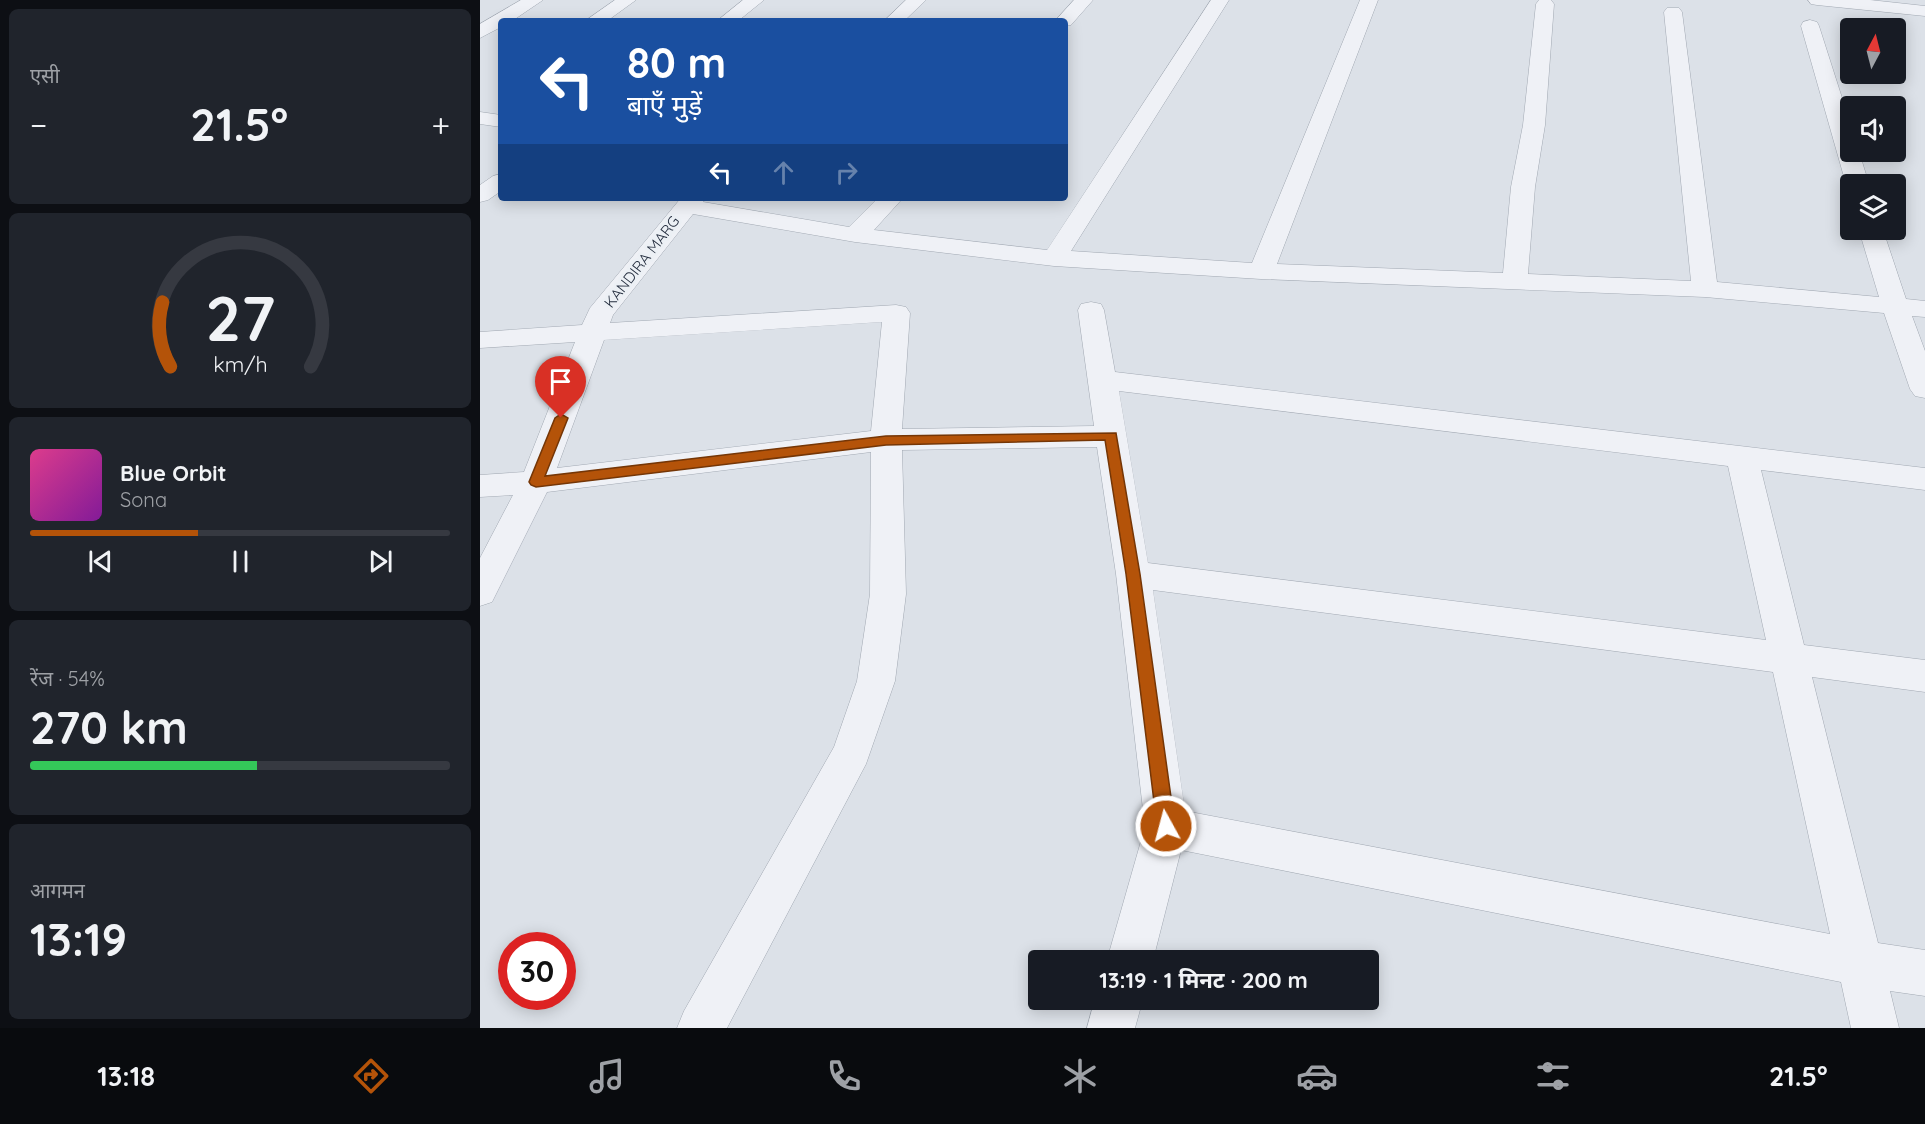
<!DOCTYPE html>
<html lang="hi">
<head>
<meta charset="utf-8">
<style>
  body { margin:0; font-family:Quicksand,"Noto Sans Devanagari",sans-serif; background:#20242c; color:#f1f3f6; height:100vh; display:flex; flex-direction:column; font-size:22px; white-space:nowrap }
  * { box-sizing:border-box; margin:0 }
  p { font-size:20px; color:#9ea1a6 }
  .icon { flex:none; width:33px; height:33px; fill:none; stroke:currentColor; stroke-width:2; stroke-linecap:round; stroke-linejoin:round }
  .map { position:relative; flex:1; overflow:hidden }
  .details { display:flex; flex-direction:column; gap:9px; padding:9px; background:#0d0f14; width:480px }
  .details>* { flex:none }
  .top-card { position:absolute; left:18px; top:18px; width:570px; height:183px; border-radius:6px; box-shadow:0 3px 15px #0003; background:#1a4fa0; color:#fff; overflow:hidden }
  .needle { width:39px; rotate:7deg }
  .controls { position:absolute; left:1360px; top:18px; display:grid; gap:12px }
  .controls a { display:grid; place-items:center; width:66px; height:66px; border-radius:6px; background:#171b24; box-shadow:0 3px 15px #0003; font-size:30px }
  .speed { position:absolute; left:18px; top:932px; display:flex; gap:12px; font-size:30px; font-weight:700; text-align:center }
  .speed>* { display:grid; place-content:center; width:78px; height:78px; border-radius:50%; background:#171b24; box-shadow:0 3px 15px #0003; line-height:1 }
  .speed .limit { border:9px solid #d22; background:#fff; color:#111 }
  .pin { position:absolute; display:grid; place-items:center; width:51px; height:51px; color:#fff; margin:-62px -26px; border-radius:50% 50% 50% 0; rotate:-45deg; box-shadow:0 0 6px #0007 }
  .pin .icon { rotate:45deg }
  .me { position:absolute; width:66px; margin:-33px; rotate:353deg; stroke-linejoin:round; filter:drop-shadow(0 0 4px #0008) }
  .turn { display:flex; align-items:center; gap:21px; height:126px; padding:0 30px; font-size:27px }
  .turn .icon { width:78px; height:78px; stroke-width:2.5 }
  .turn b { display:block; font-size:42px; line-height:51px }
  .lanes { display:flex; align-items:center; height:57px; padding:0 30px; background:#0003; justify-content:center; gap:30px; direction:ltr }
  .lanes .off { opacity:.35 }
  .big { font-size:45px; font-weight:700; line-height:1.1 }
  .details .widget { flex:1; display:flex; flex-direction:column; justify-content:center; gap:9px; min-width:0; padding:0 21px; border-radius:9px; background:#20242c }
  .details .dial { align-items:center; gap:0 }
  .dial svg { height:156px; overflow:visible; fill:none; stroke:#363941; stroke-width:7; stroke-linecap:round; text-anchor:middle }
  .dial text { fill:#f1f3f6; stroke:none }
  .song { display:flex; align-items:center; gap:18px }
  .cover { width:72px; height:72px; border-radius:9px; background:linear-gradient(135deg,hsl(330 70% 55%),hsl(290 70% 35%)) }
  .played { height:6px; border-radius:3px; background:linear-gradient(90deg,#b45309 40%,#363941 40%) }
  .keys { display:flex; justify-content:space-around; direction:ltr }
  .heat { display:flex; justify-content:space-between; align-items:center; font-size:33px; direction:ltr }
  .charge { height:9px; border-radius:4px; background:linear-gradient(90deg,#34c759 54%,#363941 0) }
  .trip { position:absolute; left:548px; top:950px; width:351px; height:60px; border-radius:6px; background:#171b24; box-shadow:0 3px 15px #0003; font-weight:700; line-height:60px; text-align:center }
  .dock { display:flex; height:96px; justify-content:space-around; align-items:center; background:#090b0e; color:#9ea1a6 }
  .dock .icon { width:42px; height:42px }
  .dock .on { color:#b45309 }
  .dock b { font-size:27px; color:#f1f3f6 }
  main { display:flex; flex:1; min-height:0 }
  .map>svg:first-child { display:block }
  .lines { fill:none; stroke-linecap:round; stroke-linejoin:round }
  .minor-casing { stroke:#a1a8b2; stroke-width:1 }
  .minor { fill:#eff1f6; fill-rule:evenodd }
  .route { fill:#b45309; stroke:#753606; stroke-width:1.5 }
  .labels { text-anchor:middle; stroke-width:6; stroke-linejoin:round; paint-order:stroke }
  .street-label { font-size:15px; fill:#252e3f; stroke:#ecf0f5 }
</style>
</head>
<body>
<main>
<section class="details">
<div class="widget"><p>एसी</p>
<div class="heat"><a>−</a><b class="big">21.5°</b><a>+</a></div>
</div>
<div class="widget dial"><svg viewBox="0 0 100 80">
<path d="M14 69A42 42 0 1 1 86 69"/>
<path d="M14 69A42 42 0 0 1 10 36" stroke="#b45309"/>
<text x="50" y="56" font-size="32" font-weight="700">27</text>
<text x="50" y="72" font-size="11">km/h</text>
</svg></div>
<div class="widget">
<div class="song"><i class="cover"></i><div><b>Blue Orbit</b><p>Sona</p></div></div>
<div class="played"></div>
<div class="keys"><svg class="icon" aria-label="previous" viewBox="0 0 24 24"><path d="M18 5L8 12l10 7zM5 5v14"/></svg><svg class="icon" aria-label="pause" viewBox="0 0 24 24"><path d="M8 5v14M16 5v14"/></svg><svg class="icon" aria-label="next" viewBox="0 0 24 24"><path d="M6 5l10 7-10 7zM19 5v14"/></svg></div>
</div>
<div class="widget"><p>रेंज · 54%</p><b class="big">270 km</b><div class="charge"></div></div>
<div class="widget"><p>आगमन</p><b class="big">13:19</b></div>
</section>
<div class="map">
<svg width="1445" height="1028" viewBox="0 0 1445 1028">
  <rect width="100%" height="100%" fill="#dce1e8"/>
  <g class="lines">
    <g class="minor-casing">
      <path id="minor" d="M 41,0 L 63,0 L 32,21 L 21,21 L 21,27 L 0,38 L 0,24 Z
        M 135,0 L 156,0 L 127,21 L 105,21 Z
        M 263,0 L 284,0 L 258,21 L 237,21 Z
        M 426,0 L 446,0 L 424,21 L 404,21 Z
        M 594,0 L 613,0 L 591,25 L 585,26 L 585,21 L 575,21 Z
        M 731,0 L 749,0 L 591,251 L 772,263 L 880,0 L 898,0 L 797,264 L 1023,273 L 1031,187 L 1043,125 L 1056,4 L 1059,0 L 1071,0 L 1074,4 L 1065,125 L 1055,187 L 1048,274 L 1211,281 L 1184,12 L 1187,8 L 1199,8 L 1202,12 L 1237,282 L 1399,297 L 1379,230 L 1403,230 L 1426,299 L 1445,301 L 1445,317 L 1432,316 L 1445,351 L 1445,398 L 1435,396 L 1430,389 L 1404,313 L 1225,297 L 781,279 L 574,266 L 375,242 L 213,214 L 133,315 L 130,323 L 416,305 L 426,307 L 430,313 L 422,429 L 614,426 L 598,310 L 601,304 L 611,302 L 621,304 L 624,310 L 635,372 L 1445,468 L 1445,490 L 1281,470 L 1324,645 L 1445,660 L 1445,692 L 1332,677 L 1398,943 L 1445,950 L 1445,996 L 1410,991 L 1419,1028 L 1371,1028 L 1361,982 L 701,850 L 673,960 L 627,960 L 665,827 L 636,574 L 617,447 L 422,450 L 426,594 L 415,681 L 386,764 L 247,1028 L 197,1028 L 204,1011 L 354,747 L 377,681 L 390,594 L 391,452 L 67,492 L 12,602 L 0,606 L 0,558 L 33,495 L 0,497 L 0,475 L 44,472 L 95,342 L 0,348 L 0,332 L 102,325 L 110,308 L 201,198 L 226,198 L 223,202 L 369,227 L 398,198 L 423,198 L 394,230 L 567,250 ZM 402,322 L 391,431 L 77,468 L 124,340 ZM 639,391 L 1248,466 L 1286,640 L 668,563 ZM 673,590 L 1293,672 L 1350,934 L 705,811 Z
        M 1328,0 L 1390,0 L 1445,6 L 1445,16 L 1337,5 L 1331,4 Z
        M 1330,20 L 1337,22 L 1339,26 L 1371,126 L 1371,152 L 1379,152 L 1389,184 L 1371,184 L 1371,189 L 1366,184 L 1321,26 L 1323,22 Z
        M 0,112 L 21,115 L 21,127 L 0,124 Z
        M 21,174 L 21,191 L 8,200 L 0,202 L 0,185 L 13,176 Z
        M 615,999 L 663,999 L 655,1028 L 607,1028 Z"/>
    </g>
    <use href="#minor" class="minor"/>
  </g>
  <path class="route" d="M 81,414 L 88,418 L 65,476 L 406,436 L 636,433 L 660,574 L 695,826 L 692,832 L 686,835 L 680,832 L 677,826 L 646,574 L 625,440 L 406,445 L 56,487 L 51,485 L 49,482 L 75,418 Z"/>
  <g class="labels">
    <g class="street-label">
      <text transform="translate(162 262) rotate(-52)" y="5">KANDIRA MARG</text>
    </g>
  </g>
</svg>
<div class="controls">
<a><svg class="needle" viewBox="-14 -14 28 28"><path d="M0-13l5 13h-10z" fill="#e53935"/><path d="M0 13l5-13h-10z" fill="#9ea1a6"/></svg></a>
<a><svg class="icon" aria-label="sound" viewBox="0 0 24 24"><path d="M4 9h4l5-4v14l-5-4H4zM17 9q2 3 0 6"/></svg></a>
<a><svg class="icon" aria-label="layers" viewBox="0 0 24 24"><path d="M12 4l9 5-9 5-9-5zM3 14l9 5 9-5"/></svg></a>
</div>
<div class="speed"><div class="limit">30</div></div>
<div class="pin" style="left:81px;top:418px;background:#d93025"><svg class="icon" aria-label="arrive" viewBox="0 0 24 24"><path d="M6 21V4h12l-3 4 3 4H6"/></svg></div>
<svg class="me" style="left:686px;top:826px" viewBox="-20 -20 40 40"><circle r="17" fill="#b45309" stroke="#fff" stroke-width="3"/><path d="M0-11L8 9 0 5-8 9z" fill="#fff"/></svg>
<div class="trip">13:19 · 1 मिनट · 200 m</div>
<div class="top-card">
<div class="turn"><svg class="icon" aria-label="left" viewBox="0 0 24 24"><path d="M17 20v-9H6M10 6l-5 5 5 5"/></svg><div><b>80 m</b>बाएँ मुड़ें</div></div>
<div class="lanes"><svg class="icon" aria-label="left" viewBox="0 0 24 24"><path d="M17 20v-9H6M10 6l-5 5 5 5"/></svg><svg class="icon off" aria-label="ahead" viewBox="0 0 24 24"><path d="M12 20V5M6 11l6-6 6 6"/></svg><svg class="icon off" aria-label="right" viewBox="0 0 24 24"><path d="M7 20v-9h11M14 6l5 5-5 5"/></svg></div>
</div>
</div>
</main>
<nav class="dock">
<b>13:18</b>
<svg class="icon on" aria-label="directions" viewBox="0 0 24 24"><path d="M12 3l9 9-9 9-9-9zM9 14v-3h6M13 9l2 2-2 2"/></svg>
<svg class="icon" aria-label="music" viewBox="0 0 24 24"><path d="M9 18V5l10-2v13"/><circle cx="6" cy="18" r="3"/><circle cx="16" cy="16" r="3"/></svg>
<svg class="icon" aria-label="phone" viewBox="0 0 24 24"><path d="M5 4h4l2 5-3 2q2 4 5 5l2-3 5 2v4C11 20 4 13 5 4z"/></svg>
<svg class="icon" aria-label="climate" viewBox="0 0 24 24"><path d="M12 3v18M4 7l16 10M4 17L20 7"/></svg>
<svg class="icon" aria-label="car" viewBox="0 0 24 24"><path d="M5 17H2v-5l4-1 3-4h7l3 4 3 1v5h-3M9 17h6M6 11h13"/><circle cx="7" cy="17" r="2"/><circle cx="17" cy="17" r="2"/></svg>
<svg class="icon" aria-label="filters" viewBox="0 0 24 24"><path d="M4 7h16M4 17h16"/><circle cx="9" cy="7" r="2"/><circle cx="15" cy="17" r="2"/></svg>
<b>21.5°</b>
</nav>
</body>
</html>
